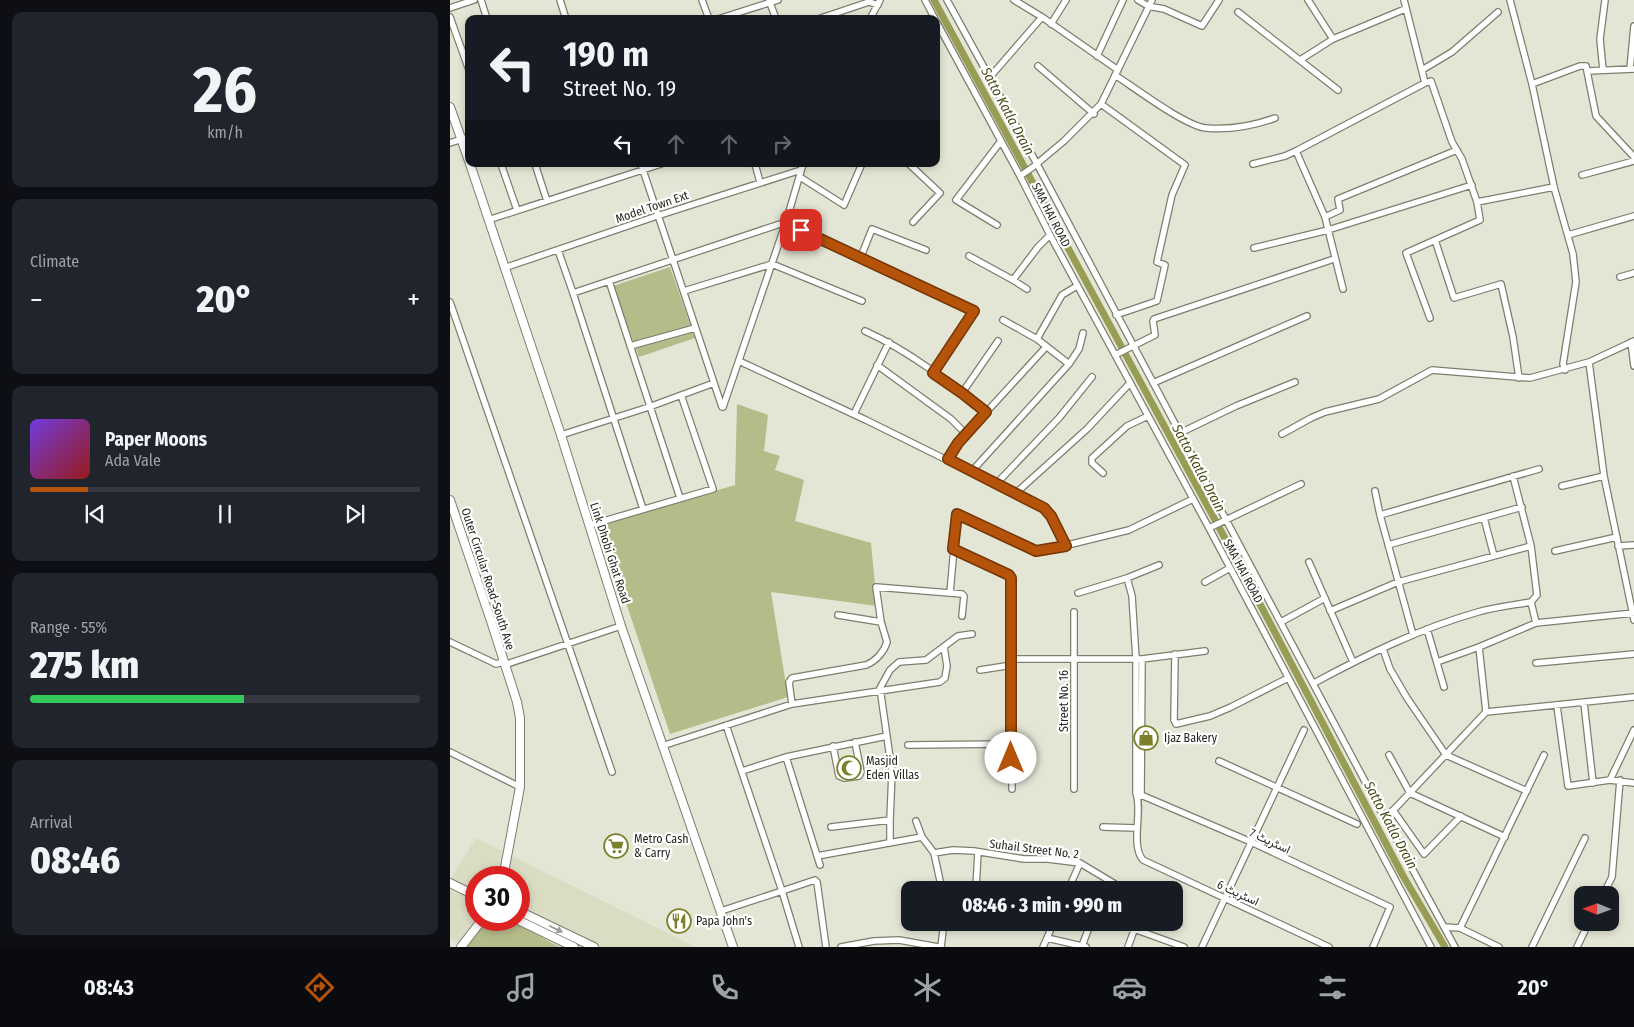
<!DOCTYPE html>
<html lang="en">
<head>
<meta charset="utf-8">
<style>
  body { margin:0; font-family:"Fira Sans Condensed",Vazirmatn,sans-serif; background:#20242c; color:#f1f3f6; height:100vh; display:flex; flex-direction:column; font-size:19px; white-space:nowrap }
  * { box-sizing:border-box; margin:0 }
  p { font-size:16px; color:#9ea1a6 }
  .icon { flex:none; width:28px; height:28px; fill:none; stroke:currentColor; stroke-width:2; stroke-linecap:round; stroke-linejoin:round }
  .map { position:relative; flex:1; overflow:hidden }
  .details { display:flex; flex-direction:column; gap:12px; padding:12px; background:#0d0f14; width:450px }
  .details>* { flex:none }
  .hud { position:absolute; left:15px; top:15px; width:475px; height:152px; border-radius:10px; box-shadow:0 2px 8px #0003; background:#171b24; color:#f1f3f6; overflow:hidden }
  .needle { width:32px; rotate:271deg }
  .tools { position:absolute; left:1124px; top:886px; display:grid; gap:10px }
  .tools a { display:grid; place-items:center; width:45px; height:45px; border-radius:10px; background:#171b24; box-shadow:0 2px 8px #0003; font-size:25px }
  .speed { position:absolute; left:15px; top:866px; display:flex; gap:10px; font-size:25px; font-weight:700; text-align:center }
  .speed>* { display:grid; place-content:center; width:65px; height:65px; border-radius:50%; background:#171b24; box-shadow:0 2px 8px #0003; line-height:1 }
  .speed .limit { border:8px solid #d22; background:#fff; color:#111 }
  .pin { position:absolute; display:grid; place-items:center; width:42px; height:42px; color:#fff; margin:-21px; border-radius:10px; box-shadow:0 2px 8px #0006 }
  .me { position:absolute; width:55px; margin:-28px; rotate:0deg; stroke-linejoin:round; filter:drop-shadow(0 0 4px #0008) }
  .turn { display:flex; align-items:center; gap:18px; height:105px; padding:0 15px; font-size:22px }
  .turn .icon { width:65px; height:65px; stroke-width:2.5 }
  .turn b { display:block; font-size:35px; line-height:42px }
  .lanes { display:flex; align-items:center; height:48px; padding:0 15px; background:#0003; justify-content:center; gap:25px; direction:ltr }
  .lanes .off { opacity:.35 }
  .big { font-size:38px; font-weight:800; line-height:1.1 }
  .details .widget { flex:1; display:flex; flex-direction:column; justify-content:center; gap:8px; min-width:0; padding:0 18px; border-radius:10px; background:#20242c }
  .details .dial { align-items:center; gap:0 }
  .dial b { font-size:65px; line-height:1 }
  .song { display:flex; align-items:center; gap:15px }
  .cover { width:60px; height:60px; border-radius:8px; background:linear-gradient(135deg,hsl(260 70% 55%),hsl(0 70% 35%)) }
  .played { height:5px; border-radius:2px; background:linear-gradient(90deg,#b45309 15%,#363941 15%) }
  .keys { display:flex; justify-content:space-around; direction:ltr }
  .heat { display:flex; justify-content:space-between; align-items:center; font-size:28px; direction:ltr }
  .charge { height:8px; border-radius:4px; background:linear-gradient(90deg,#34c759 55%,#363941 0) }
  .trip { position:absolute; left:451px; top:881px; width:282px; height:50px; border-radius:10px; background:#171b24; box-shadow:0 2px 8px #0003; font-weight:800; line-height:50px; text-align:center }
  .menu { display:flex; height:80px; justify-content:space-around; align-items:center; background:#090b0e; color:#9ea1a6 }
  .menu .icon { width:35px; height:35px }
  .menu .on { color:#b45309 }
  .menu b { font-size:22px; color:#f1f3f6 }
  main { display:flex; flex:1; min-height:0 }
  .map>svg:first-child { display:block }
  .built { fill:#daddc4; fill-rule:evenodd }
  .green { fill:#b6bb8a }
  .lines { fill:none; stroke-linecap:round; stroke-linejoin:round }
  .canal { stroke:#989d56; stroke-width:7 }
  .street-casing { stroke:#7c7e6f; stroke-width:8 }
  .secondary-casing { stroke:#7c7e6f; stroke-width:10 }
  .street { stroke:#fff; stroke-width:5.5 }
  .secondary { stroke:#fff; stroke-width:8 }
  .oneway { fill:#9d9d9b }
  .route-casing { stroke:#753606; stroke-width:12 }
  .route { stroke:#b45309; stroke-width:9 }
  .labels { text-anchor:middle; stroke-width:4.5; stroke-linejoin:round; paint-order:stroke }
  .street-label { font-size:12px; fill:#262620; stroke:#fff }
  .poi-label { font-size:12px; fill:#262620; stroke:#fff; text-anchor:start }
  .water-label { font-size:14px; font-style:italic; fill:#494c16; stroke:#fff }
</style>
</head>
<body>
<main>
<section class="details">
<div class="widget dial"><b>26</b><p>km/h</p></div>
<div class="widget"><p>Climate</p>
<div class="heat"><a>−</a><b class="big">20°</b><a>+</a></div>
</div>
<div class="widget">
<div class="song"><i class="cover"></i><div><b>Paper Moons</b><p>Ada Vale</p></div></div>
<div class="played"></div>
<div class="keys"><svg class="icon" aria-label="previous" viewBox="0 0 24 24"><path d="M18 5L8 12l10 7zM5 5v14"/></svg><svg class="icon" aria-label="pause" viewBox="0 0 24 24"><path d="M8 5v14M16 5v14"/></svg><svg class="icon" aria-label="next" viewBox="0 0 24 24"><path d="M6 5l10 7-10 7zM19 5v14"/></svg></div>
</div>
<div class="widget"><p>Range · 55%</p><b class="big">275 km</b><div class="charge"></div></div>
<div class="widget"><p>Arrival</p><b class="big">08:46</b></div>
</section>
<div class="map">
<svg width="1184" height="947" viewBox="0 0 1184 947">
  <rect width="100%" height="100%" fill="#e4e6d5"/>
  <path class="built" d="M 26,838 L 246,947 L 17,947 L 0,938 L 0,879 ZM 26,878 L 69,878 L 69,920 L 26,920 Z"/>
  <path class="green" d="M 220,267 L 245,338 L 189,357 L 163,286 Z
    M 287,404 L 318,415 L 314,451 L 330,456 L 325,470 L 354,480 L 345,521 L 421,543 L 427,606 L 321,592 L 338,697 L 220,734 L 150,525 L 285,485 Z
    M 53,921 L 63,922 L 109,947 L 12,947 L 33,924 Z"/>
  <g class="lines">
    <path class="canal" d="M 484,0 L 791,568 L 952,874 L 995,947"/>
    <g class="street-casing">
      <path id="street" d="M 31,0 L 37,19
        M 110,0 L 116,19
        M 252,0 L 259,19
        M 319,0 L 326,19
        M 475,0 L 485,19
        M 497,0 L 587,164 L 935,819 L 994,927 L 1010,928
        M 564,0 L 592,17 L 668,70
        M 688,0 L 698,6 L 714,9 L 752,26 L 769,0
        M 858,0 L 883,39
        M 954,0 L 975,83
        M 1060,0 L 1082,84 L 1104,187 L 1123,254 L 1126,282 L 1113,364 L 1115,370
        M 0,8 L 24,0
        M 788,12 L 888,90
        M 0,17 L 19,70
        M 268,19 L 328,0
        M 368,19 L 419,2 L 428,5
        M 420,19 L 430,0
        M 486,21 L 570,176 L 600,235 L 759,528 L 981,947
        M 601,24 L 616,0
        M 647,56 L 673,0
        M 850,60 L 883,39 L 955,9
        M 588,66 L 644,114
        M 1180,69 L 1184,26
        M 972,70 L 1002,52 L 1048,12
        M 1153,70 L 1150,39 L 1155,0
        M 1138,71 L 1184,69
        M 665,75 C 685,88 735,126 756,128 C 779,130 803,126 825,118
        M 540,77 L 592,17
        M 1082,84 L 1130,66 L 1136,66 L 1146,116 L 1184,157
        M 651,104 L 735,165 L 722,195 L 707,262 L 715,265 L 707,301 L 666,315
        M 0,143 L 19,137
        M 846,151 L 875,217 L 893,289
        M 51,164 L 67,210
        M 85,164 L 97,201
        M 191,164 L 272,407 L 273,407
        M 305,164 L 310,182
        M 459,164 L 490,193 L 463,222
        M 803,164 L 835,156 L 846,151 L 975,83 L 981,81 L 1002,142 L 1012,159 L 1027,202 L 1104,187
        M 1132,175 L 1184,161
        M 570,176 L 583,167 L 614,141 L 651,104 L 702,0
        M 350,177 L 394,205 L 411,166 L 408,164
        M 875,217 L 890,210 L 888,199 L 1007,150
        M 38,220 L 211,164
        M 547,225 L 506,200 L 551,141
        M 1118,235 L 1184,216
        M 985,240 L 1004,298 L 1051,284 L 1063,337 L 1069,378
        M 804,248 L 878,230 L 1022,185
        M 108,250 L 123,293 L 193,509
        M 519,256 L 563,280 L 577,289
        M 410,259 L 422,229 L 476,250
        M 54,268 L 207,216 L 351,170
        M 1170,277 L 1184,273
        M 563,280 L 588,247 L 600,235
        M 159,281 L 230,498
        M 234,291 L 322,264 L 412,301
        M 123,293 L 336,222 L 410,259 L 524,311 L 483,373
        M 0,302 L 162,772
        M 980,318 L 956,253 L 1030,220 L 1027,202
        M 553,320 L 587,339 L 619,364
        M 415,331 C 459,351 499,382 536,412
        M 587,339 L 612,295 L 627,286
        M 1181,342 L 1184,366
        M 180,346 L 245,328
        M 665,355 L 705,335 L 703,321 L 704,319 L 884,259
        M 289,361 L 416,420 L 594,508 L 601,516 L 616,546
        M 1139,362 L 1154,476 L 1184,620
        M 427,365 L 501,419 L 516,434
        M 703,383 L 857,316
        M 512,393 L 548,341
        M 273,407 L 336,222 L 353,164
        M 404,414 L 439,342
        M 730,433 L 786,406 L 845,382
        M 832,434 L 861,418 L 875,412 L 929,399 L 982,370 L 1080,378 L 1139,362 L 1184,341
        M 111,435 L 199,407 L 264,383
        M 498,459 L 508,443 L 596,347
        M 522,471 L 619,364 L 629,349 L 633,333
        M 653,473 L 642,463 L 642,458 L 677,426 L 698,416
        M 1063,476 L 1081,546 L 1087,595 L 1081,602 L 1086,623
        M 547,483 L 609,418 L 642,377
        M 1112,486 L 1154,476
        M 925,491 L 930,515 L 963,635
        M 566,493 L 637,429 L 680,383
        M 930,515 L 1089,469
        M 1034,518 L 1044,556
        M 140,525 L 263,489 L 231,395
        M 759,528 L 851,484
        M 938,545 L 1072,507
        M 1168,546 L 1184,545
        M 503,549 L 559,575 L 561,578 L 562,789
        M 1105,551 L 1167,537
        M 859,562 L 903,662
        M 677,578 L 682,596 L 686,659 L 686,793 C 693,811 680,845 693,860 L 879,947
        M 755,582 L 780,568
        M 500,593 L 507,514 L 581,549 L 593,551 L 679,530 L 743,499
        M 628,593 L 677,578 L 709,565
        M 880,611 L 948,582 L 1081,546
        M 388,615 L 431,622
        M 831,622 L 875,598
        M 977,629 L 994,687
        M 0,642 L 42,662 L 46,664 L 53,662
        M 1029,647 L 1036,712
        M 933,649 L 940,669 L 957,698 L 996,755 L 1077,791
        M 725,654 L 724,720 L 726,724 L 760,716 L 781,707 L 838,678
        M 562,659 L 692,659 L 755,651
        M 987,662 L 1029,647 L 1086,623 L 1184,613
        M 1086,663 L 1184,654
        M 54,665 L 171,626
        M 530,670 L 562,665
        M 864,683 C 916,655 971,628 1028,612 C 1045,607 1064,605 1081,602
        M 1134,703 L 1143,783
        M 342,704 L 339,682 L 342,678 L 416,665 C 426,661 434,652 437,642 L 431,622 L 426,587 L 512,594 L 514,596 L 512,616
        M 1107,706 L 1118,786 L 1160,780 L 1184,783
        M 458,745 L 561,744
        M 212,746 L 342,704 L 490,682 L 495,678 L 497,666 L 494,647
        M 383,746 L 389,776 L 394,778 L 409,776 L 411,772 L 405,742
        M 0,752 L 70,787
        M 939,755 L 960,793 L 1055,837
        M 336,757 L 370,865
        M 769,761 L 907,824
        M 292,771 L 336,757 L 437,736
        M 1160,780 L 1184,730
        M 624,789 L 624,612
        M 691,795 L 801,842 L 940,907 L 923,947
        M 689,797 L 691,795 L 692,659
        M 943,810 L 974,854 L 1011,816
        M 935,819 L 1036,712 L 1184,697
        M 466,821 L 472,837 L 484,853 L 492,890
        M 381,827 L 440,820
        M 653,827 L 687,828
        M 440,843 L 440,820 L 442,772 L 430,688 L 440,670 L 449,662 L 476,660 L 508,636 L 522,634
        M 528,852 L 526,888 L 550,888 L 566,890
        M 484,853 L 503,850 L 524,851 L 574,859 L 598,859 L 630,863 L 675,890
        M 367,856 L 472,837
        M 618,890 L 630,863
        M 1153,895 L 1162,877 L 1170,780
        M 271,911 L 332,891 L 276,725
        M 671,922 L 684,929 L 734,947
        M 994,927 L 1005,947
        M 597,938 L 636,947
        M 632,946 L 641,922
        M 349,947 L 332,891 L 365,880 L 367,882 L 376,947
        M 391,947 L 424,941 L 449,940 L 488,947
        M 491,947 L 494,922
        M 593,947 L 604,922
        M 678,947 L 687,922
        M 752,947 L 854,730
        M 1049,947 L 1010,928 L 1094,755
        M 1082,947 L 1135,838
        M 1127,947 L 1139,922"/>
    </g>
    <g class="secondary-casing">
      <path id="secondary" d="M 0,107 L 19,161
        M 20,164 L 111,435 L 171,626 L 283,947
        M 0,500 L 41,621 L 67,702 L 70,718 L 70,787 L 53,878
        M 0,883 L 26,896
        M 69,911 L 144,947
        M 68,920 L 124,947
        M 11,947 L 32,920"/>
    </g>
    <use href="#street" class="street"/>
    <use href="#secondary" class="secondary"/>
  </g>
  <defs><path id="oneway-solid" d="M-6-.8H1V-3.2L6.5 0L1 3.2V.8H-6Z" transform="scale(1.25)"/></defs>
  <use class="oneway" href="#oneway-solid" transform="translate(106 929) rotate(26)"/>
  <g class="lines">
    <g class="route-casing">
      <path id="route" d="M 351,230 L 524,311 L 483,373 L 512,393 L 536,412 L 508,443 L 498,459 L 594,508 L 601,516 L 616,546 L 586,551 L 507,514 L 503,549 L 559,575 L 561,578 L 561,758"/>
    </g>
    <use href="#route" class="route"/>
  </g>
  <defs>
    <g id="shop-ring" transform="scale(1.25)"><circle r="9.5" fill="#fff" stroke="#7c802a" stroke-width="1.5"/><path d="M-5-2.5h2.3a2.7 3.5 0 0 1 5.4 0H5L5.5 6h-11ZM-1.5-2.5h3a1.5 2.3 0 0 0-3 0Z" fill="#7c802a"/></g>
    <g id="mosque-ring" transform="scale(1.25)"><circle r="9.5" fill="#fff" stroke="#7c802a" stroke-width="1.5"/><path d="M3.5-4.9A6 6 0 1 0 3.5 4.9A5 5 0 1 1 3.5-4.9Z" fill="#7c802a"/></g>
    <g id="supermarket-ring" transform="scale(1.25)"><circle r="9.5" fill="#fff" stroke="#7c802a" stroke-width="1.5"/><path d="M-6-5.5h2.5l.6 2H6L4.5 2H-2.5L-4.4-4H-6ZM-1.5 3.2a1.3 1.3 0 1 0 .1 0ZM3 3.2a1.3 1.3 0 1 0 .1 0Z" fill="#7c802a"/></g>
    <g id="restaurant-ring" transform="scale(1.25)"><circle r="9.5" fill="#fff" stroke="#7c802a" stroke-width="1.5"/><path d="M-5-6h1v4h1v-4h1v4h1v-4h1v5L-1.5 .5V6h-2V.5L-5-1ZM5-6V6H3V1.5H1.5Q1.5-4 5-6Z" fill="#7c802a"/></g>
  </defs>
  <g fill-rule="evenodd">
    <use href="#shop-ring" x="696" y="738"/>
    <use href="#mosque-ring" x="399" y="768"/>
    <use href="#supermarket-ring" x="166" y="846"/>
    <use href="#restaurant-ring" x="229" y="921"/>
  </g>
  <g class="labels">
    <g class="street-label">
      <text transform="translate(202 207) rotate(-19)" y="4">Model Town Ext</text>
      <text transform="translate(601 215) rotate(63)" y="4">SMA HAI ROAD</text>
      <text transform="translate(160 553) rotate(72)" y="4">Link Dhobi Ghat Road</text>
      <text transform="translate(793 571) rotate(62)" y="4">SMA HAI ROAD</text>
      <text transform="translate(38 579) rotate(72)" y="4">Outer Circular Road-South Ave</text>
      <text transform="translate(614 701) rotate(-90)" y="4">Street No. 16</text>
      <text transform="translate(820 841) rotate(25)" y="4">اسٹریٹ 7</text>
      <text transform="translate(584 849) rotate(7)" y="4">Suhail Street No. 2</text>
      <text transform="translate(788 893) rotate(25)" y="4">اسٹریٹ 6</text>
    </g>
    <g class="poi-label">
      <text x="714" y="742">Ijaz Bakery</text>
      <text x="416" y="765">Masjid<tspan x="416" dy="14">Eden Villas</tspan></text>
      <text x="184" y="843">Metro Cash<tspan x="184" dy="14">&amp; Carry</tspan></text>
      <text x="246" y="925">Papa John's</text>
    </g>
    <g class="water-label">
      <text transform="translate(558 111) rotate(62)" y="5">Satto Katla Drain</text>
      <text transform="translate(749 468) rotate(62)" y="5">Satto Katla Drain</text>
      <text transform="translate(941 825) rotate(62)" y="5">Satto Katla Drain</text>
    </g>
  </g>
</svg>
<div class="tools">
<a><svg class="needle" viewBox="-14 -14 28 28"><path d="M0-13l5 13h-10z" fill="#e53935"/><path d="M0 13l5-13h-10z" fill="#9ea1a6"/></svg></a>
</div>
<div class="speed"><div class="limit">30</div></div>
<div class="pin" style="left:351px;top:230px;background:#d93025"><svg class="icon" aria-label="arrive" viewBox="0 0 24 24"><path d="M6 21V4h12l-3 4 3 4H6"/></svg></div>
<svg class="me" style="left:561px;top:758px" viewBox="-20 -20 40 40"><circle r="19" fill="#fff"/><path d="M0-13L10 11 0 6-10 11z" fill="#b45309"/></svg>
<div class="trip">08:46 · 3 min · 990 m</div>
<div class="hud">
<div class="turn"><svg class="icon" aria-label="left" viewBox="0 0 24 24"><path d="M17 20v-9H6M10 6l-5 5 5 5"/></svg><div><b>190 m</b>Street No. 19</div></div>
<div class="lanes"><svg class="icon" aria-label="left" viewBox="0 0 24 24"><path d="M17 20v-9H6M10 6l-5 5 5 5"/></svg><svg class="icon off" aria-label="ahead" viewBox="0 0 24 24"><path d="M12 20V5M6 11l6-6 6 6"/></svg><svg class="icon off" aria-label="ahead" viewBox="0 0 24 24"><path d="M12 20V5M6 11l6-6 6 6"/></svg><svg class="icon off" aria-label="right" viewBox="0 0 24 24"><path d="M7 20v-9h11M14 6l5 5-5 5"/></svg></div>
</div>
</div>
</main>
<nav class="menu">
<b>08:43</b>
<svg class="icon on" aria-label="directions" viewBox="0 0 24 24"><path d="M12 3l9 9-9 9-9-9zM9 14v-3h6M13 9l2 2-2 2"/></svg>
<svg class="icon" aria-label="music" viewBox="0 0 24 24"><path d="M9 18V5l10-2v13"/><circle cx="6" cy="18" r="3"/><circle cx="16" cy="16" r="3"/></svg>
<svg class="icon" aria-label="phone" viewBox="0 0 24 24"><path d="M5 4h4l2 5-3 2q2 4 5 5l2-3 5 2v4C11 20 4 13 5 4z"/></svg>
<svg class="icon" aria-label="climate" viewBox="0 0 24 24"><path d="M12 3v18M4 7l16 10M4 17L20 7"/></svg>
<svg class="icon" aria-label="car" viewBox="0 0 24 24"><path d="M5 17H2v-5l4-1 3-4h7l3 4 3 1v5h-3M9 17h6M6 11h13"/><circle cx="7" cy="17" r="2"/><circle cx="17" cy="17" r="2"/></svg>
<svg class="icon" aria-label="filters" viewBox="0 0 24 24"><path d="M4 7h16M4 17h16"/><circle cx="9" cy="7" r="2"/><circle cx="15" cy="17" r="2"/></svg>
<b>20°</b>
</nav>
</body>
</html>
